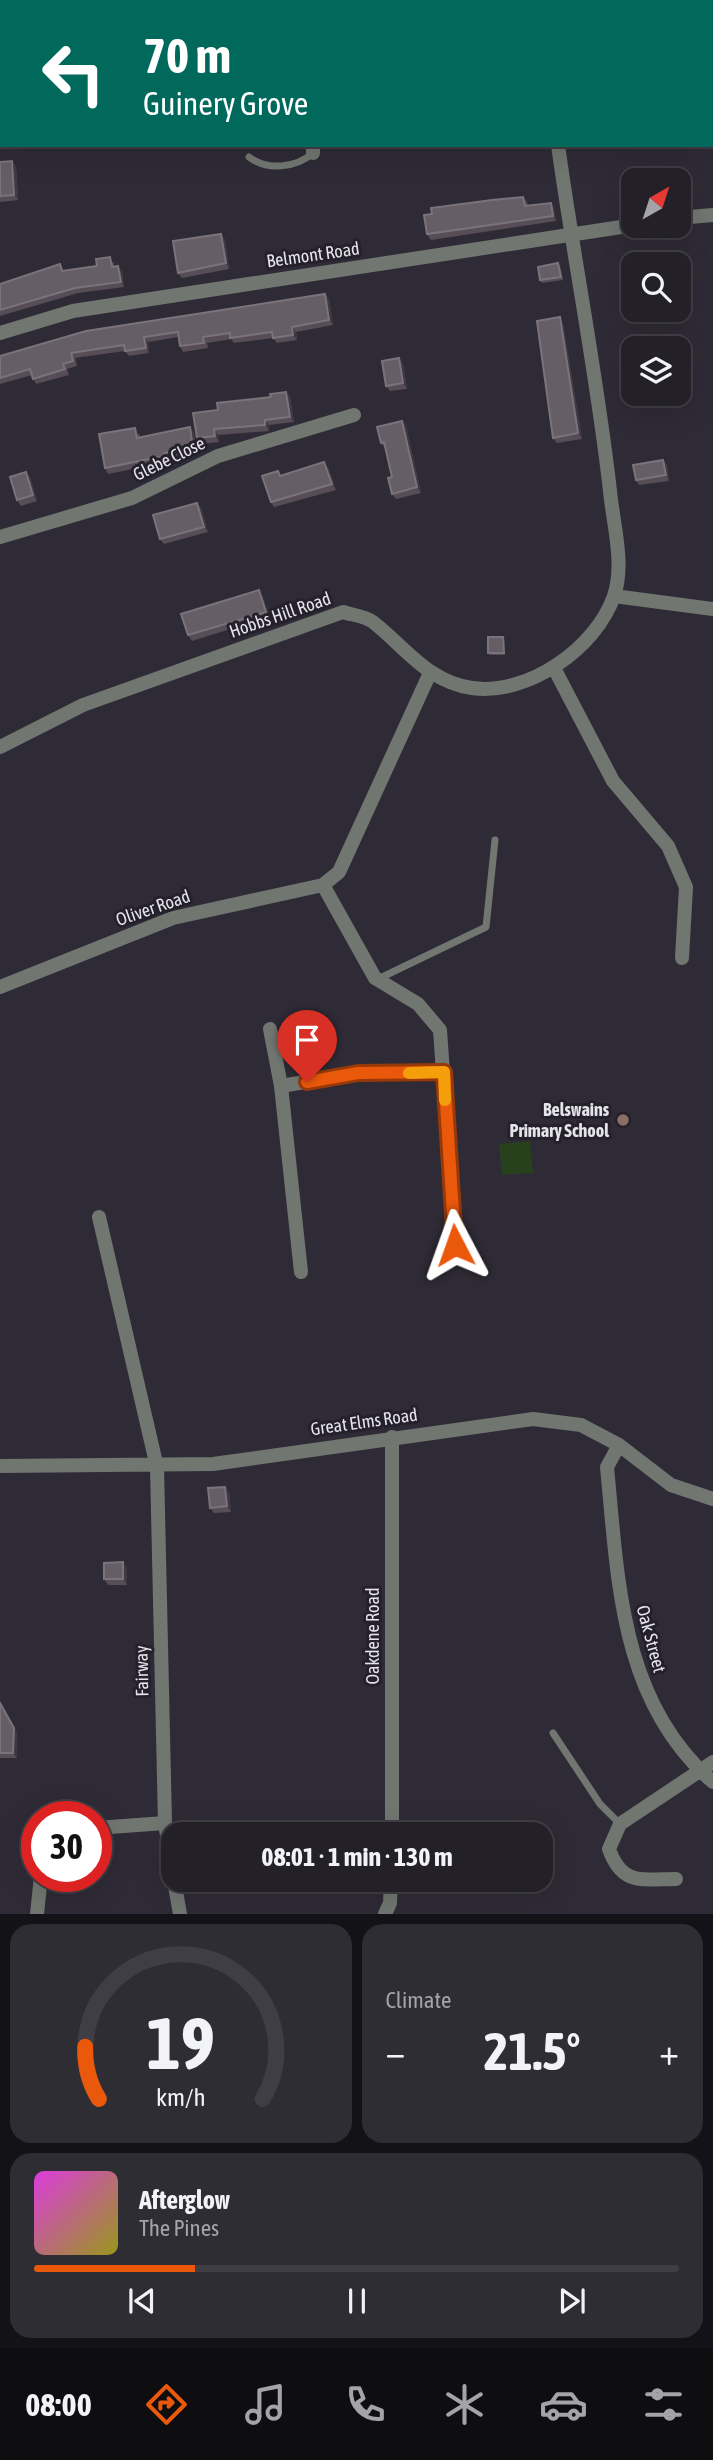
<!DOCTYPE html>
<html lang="en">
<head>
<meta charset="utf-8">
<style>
  body { margin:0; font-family:"Asap Condensed",sans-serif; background:#2f2d34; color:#f1f3f6; height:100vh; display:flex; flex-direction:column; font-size:26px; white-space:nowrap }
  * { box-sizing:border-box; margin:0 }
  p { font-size:23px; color:#a3a3a8 }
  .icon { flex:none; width:38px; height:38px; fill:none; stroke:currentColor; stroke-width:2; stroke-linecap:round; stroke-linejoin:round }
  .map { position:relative; height:1914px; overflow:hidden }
  .details { display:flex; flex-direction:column; gap:10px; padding:10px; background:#131216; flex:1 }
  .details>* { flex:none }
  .guide { position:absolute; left:0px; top:0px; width:714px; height:147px; box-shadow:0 7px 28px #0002,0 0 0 2px #403e45; background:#00695c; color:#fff; overflow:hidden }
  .needle { width:46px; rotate:39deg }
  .buttons { position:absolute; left:621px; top:168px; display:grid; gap:14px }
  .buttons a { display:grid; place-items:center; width:70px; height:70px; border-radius:14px; background:#232028; box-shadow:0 7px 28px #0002,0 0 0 2px #403e45; font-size:35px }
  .speed { position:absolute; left:21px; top:1801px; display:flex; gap:14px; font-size:35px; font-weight:700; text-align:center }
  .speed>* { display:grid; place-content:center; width:91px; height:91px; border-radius:50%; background:#232028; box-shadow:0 7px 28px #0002,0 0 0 2px #403e45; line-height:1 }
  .speed .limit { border:10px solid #d22; background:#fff; color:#111 }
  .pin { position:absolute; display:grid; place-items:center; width:60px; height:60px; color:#fff; margin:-72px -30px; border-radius:50% 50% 50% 0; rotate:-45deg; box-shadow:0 0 7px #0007 }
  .pin .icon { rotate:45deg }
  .me { position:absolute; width:77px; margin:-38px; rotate:356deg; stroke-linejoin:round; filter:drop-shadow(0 0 5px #0008) }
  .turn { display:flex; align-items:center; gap:24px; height:147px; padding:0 28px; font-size:32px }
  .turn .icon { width:91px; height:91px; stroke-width:2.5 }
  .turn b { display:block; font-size:49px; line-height:60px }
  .big { font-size:52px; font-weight:700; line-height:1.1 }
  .details .widget { flex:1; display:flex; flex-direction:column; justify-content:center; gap:10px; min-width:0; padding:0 24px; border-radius:21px; background:#2f2d34 }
  .details .dial { align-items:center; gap:0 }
  .dial svg { height:182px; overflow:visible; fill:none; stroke:#403e45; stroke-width:7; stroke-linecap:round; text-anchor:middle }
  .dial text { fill:#f1f3f6; stroke:none }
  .song { display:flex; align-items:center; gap:21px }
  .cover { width:84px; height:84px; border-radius:10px; background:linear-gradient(135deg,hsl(300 70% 55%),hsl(60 70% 35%)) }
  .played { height:7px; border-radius:4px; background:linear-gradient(90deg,#ea580c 25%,#403e45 25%) }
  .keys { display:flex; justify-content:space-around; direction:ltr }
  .heat { display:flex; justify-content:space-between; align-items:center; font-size:38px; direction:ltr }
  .details .tiles { flex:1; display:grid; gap:10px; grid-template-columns:1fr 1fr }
  .widget:last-child { grid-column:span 2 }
  .trip { position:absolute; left:161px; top:1822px; width:392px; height:70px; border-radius:21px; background:#232028; box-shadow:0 7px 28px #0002,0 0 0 2px #403e45; font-weight:700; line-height:70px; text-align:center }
  .tabs { display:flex; height:112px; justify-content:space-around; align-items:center; background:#0e0d10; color:#a3a3a8 }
  .tabs .icon { width:49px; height:49px }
  .tabs .current { color:#ea580c }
  .tabs b { font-size:32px; color:#f1f3f6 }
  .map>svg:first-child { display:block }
  .green { fill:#27411c }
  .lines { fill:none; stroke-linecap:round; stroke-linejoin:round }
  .lane { stroke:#717671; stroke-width:7 }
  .street { stroke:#717671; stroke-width:14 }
  .wall { fill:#564d56 }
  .shaded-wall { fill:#403943 }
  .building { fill:#655e66; stroke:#7a737b; stroke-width:2 }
  .route-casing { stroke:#983908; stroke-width:18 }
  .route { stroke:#ea580c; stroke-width:12 }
  .slow { stroke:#f59e0b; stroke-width:12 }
  .education-dot { fill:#8d6e63; stroke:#25212c; stroke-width:2.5 }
  .labels { text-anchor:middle; stroke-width:6; stroke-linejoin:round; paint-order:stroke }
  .street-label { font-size:18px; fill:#e6e4eb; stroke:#25212c }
  .poi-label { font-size:18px; font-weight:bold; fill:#e6e4eb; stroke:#25212c; text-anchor:end }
</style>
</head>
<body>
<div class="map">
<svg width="713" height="1914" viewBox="0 0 713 1914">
  <rect width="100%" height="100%" fill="#2f2b36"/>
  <path class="green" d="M 530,1141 L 533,1173 L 502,1175 L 499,1144 Z"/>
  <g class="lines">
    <path class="lane" d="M 249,157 C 267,171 296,168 313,153
      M 378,979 L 486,927 L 495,840
      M 553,1733 L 600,1804 L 620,1824"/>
    <path class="street" d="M 303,0 L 303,2
      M 551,0 L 551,2
      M 65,2 L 73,0
      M 0,16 L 2,15
      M 313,145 L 313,153
      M 679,218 L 713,215
      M 0,333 L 73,311 L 634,225
      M 0,537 L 132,498 L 218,456 L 354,415
      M 614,596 L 713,609
      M 554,668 L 613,781 L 668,846 L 686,887 L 682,958
      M 0,747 L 83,705 L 343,612 C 352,615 365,616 373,622 C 405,647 428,682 472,688 C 528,696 596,648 614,596 C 625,563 613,524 610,491 C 597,375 574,261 558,145
      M 323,885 L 375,978 L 418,1004 L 440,1030 L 455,1245
      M 0,987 L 173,918 L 323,885 L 339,872 L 430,673
      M 270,1029 L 281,1086 L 301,1272
      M 281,1086 L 358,1073 L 444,1072
      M 99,1217 L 157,1467 L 165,1823 L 173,1874
      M 619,1445 L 607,1467 C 618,1580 620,1702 713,1782
      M 0,1466 L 213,1464 L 533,1419 L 581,1425 L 619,1445 L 671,1485 L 713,1499
      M 96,1828 L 165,1823
      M 392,1834 L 392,1437
      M 676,1879 C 642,1879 622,1886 609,1849 L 620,1824 L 713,1762
      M 174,1880 L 180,1914
      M 37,1914 L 41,1876
      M 385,1914 L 390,1903 L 391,1880"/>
  </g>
  <path class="wall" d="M 12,161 L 16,167 L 18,200 L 0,202 L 0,162 Z
    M 523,197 L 527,202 L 528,206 L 551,203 L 554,208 L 556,221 L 431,240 L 427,234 Z
    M 221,234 L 225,240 L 229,269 L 182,278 L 178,273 Z
    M 114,262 L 114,266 L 122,271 L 124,287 L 78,293 L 0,316 L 0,284 L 60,264 L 64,271 Z
    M 560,266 L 563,280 L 542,283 L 540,280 Z
    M 325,294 L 329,299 L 333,325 L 296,332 L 297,340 L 277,343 L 273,338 L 234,343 L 231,339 L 207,343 L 208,348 L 183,352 L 180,346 L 178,337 L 148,342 L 149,353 L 129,356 L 125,351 L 75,358 L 77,366 L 67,369 L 69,375 L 36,384 L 32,375 L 0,384 L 0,356 Z
    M 563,323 L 582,439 L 557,443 L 553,438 Z
    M 399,358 L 403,364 L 407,389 L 390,391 L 386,386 Z
    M 286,392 L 290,397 L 294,422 L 269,425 L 269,431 L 218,435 L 219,442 L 201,444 L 197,438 L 218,410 L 271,397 Z
    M 402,421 L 406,426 L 421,493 L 396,499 L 392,494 L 392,477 L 386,448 L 385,448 L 381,443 Z
    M 190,427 L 194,433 L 197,453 L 167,459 L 168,462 L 108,474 L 105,468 L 139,433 L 140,437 Z
    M 663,460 L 667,465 L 669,481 L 639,485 L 636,480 Z
    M 328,467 L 336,490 L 274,507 L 271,502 L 281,476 Z
    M 30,477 L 37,501 L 21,506 L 17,500 Z
    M 197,503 L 201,508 L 208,532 L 164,544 L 160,539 Z
    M 262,595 L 269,617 L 192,641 L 188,635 Z
    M 505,640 L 505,655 L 490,655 L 488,653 Z
    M 229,1492 L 231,1512 L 214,1513 L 210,1508 Z
    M 127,1568 L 127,1585 L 108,1585 L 104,1579 Z
    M 0,1703 L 17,1733 L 17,1758 L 0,1758 Z"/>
  <path class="shaded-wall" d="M 12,161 L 16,167 L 18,200 L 14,195 Z
    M 551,203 L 554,208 L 556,221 L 553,216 Z
    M 221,234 L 225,240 L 229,269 L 226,263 Z
    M 118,266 L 122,271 L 124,287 L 121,282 Z
    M 325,294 L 329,299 L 333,325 L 329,320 Z
    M 560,317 L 563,323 L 582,439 L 578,433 Z
    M 292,327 L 296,332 L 297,340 L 293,335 Z
    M 144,337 L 148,342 L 149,353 L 146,348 Z
    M 399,358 L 403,364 L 407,389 L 403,383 Z
    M 286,392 L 290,397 L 294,422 L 290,417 Z
    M 265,420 L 269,425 L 269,431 L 265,425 Z
    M 402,421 L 406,426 L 421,493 L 417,487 Z
    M 190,427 L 194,433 L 197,453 L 193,448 Z
    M 214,429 L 218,435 L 219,442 L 215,436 Z
    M 663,460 L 667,465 L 669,481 L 666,475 Z
    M 324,462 L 328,467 L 336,490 L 332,484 Z
    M 26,472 L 30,477 L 37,501 L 33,495 Z
    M 197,503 L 201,508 L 208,532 L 204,527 Z
    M 259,590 L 262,595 L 269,617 L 266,612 Z
    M 503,637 L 505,640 L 505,655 L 504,653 Z
    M 225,1487 L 229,1492 L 231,1512 L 227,1506 Z
    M 123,1562 L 127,1568 L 127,1585 L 123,1579 Z
    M 0,1703 L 17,1733 L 17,1758 L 13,1753 Z"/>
  <path class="building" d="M 228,0 L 269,0 L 270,2 L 208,2 Z
    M 578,0 L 626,0 L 626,2 L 578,2 Z
    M 1,47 L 2,47 L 2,93 L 0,93 L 0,64 L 1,64 Z
    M 12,161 L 14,195 L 0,196 L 0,162 Z
    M 523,197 L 525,206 L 551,203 L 553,216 L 427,234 L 424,215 L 432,214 L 431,208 L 492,200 Z
    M 221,234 L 226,263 L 178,273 L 173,241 Z
    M 110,257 L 112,267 L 118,266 L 121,282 L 75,288 L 0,310 L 0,284 L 60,264 L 62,271 L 97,266 L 96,259 Z
    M 558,263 L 561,277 L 540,280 L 538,267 Z
    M 325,294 L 329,320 L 292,327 L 293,335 L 273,338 L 272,332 L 230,338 L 230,333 L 203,337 L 204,343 L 180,346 L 178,332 L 144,337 L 146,348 L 125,351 L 124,345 L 71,353 L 73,361 L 63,364 L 65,369 L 33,379 L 30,369 L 0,378 L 0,356 L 86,331 Z
    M 560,317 L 578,433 L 553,438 L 537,321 Z
    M 399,358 L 403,383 L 386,386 L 382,361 Z
    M 286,392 L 290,417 L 265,420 L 265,425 L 214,429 L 215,436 L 197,438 L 193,413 L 218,410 L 217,403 L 271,397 L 270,394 Z
    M 402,421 L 417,487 L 392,494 L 388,478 L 392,477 L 384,442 L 381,443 L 377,427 Z
    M 190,427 L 193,448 L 164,453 L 164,456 L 105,468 L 99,434 L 135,428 L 137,438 Z
    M 663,460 L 666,475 L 636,480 L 633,465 Z
    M 324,462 L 332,484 L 271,502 L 262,476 L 278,471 L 280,476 Z
    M 26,472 L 33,495 L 17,500 L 10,477 Z
    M 197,503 L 204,527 L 160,539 L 153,515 Z
    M 259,590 L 266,612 L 188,635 L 181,614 Z
    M 488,637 L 503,637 L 504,653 L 488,653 Z
    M 225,1487 L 227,1506 L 210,1508 L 208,1488 Z
    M 123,1562 L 123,1579 L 104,1579 L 104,1563 Z
    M 0,1703 L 14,1728 L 13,1753 L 0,1753 Z"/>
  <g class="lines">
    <g class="route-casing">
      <path id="route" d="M 307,1082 L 358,1073 L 444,1072 L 455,1245"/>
    </g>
    <use href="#route" class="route"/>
    <path class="slow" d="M 409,1073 L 444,1072 L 445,1100"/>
  </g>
  <circle class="education-dot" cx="623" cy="1120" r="7"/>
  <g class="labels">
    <g class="street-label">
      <text transform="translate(313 255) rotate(-8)" y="6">Belmont Road</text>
      <text transform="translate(169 459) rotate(-26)" y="6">Glebe Close</text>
      <text transform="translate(280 615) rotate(-19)" y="6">Hobbs Hill Road</text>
      <text transform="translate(153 908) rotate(-19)" y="6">Oliver Road</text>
      <text transform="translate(364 1422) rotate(-8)" y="6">Great Elms Road</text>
      <text transform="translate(373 1636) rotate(-90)" y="6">Oakdene Road</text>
      <text transform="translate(651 1639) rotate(75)" y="6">Oak Street</text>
      <text transform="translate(142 1671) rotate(-91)" y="6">Fairway</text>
    </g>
    <g class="poi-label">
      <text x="609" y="1116">Belswains<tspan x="609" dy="21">Primary School</tspan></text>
    </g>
  </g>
</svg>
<div class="buttons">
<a><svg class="needle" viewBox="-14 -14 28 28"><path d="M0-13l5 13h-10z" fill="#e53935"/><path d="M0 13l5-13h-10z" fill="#a3a3a8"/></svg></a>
<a><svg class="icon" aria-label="search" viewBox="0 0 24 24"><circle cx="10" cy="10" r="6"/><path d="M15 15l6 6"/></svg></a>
<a><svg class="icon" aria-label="layers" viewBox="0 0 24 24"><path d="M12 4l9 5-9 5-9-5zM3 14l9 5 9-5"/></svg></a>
</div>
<div class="speed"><div class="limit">30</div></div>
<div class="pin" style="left:307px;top:1082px;background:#d93025"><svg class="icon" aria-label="arrive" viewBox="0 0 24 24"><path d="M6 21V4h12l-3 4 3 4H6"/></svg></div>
<svg class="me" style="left:455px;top:1245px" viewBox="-20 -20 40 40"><path d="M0-17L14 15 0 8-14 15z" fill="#ea580c" stroke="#fff" stroke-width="4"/></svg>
<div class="trip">08:01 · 1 min · 130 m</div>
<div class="guide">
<div class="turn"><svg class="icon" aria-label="left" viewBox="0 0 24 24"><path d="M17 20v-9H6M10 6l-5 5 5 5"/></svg><div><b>70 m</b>Guinery Grove</div></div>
</div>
</div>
<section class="details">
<div class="tiles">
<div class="widget dial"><svg viewBox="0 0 100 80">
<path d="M14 69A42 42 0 1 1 86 69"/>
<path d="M14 69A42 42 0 0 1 8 46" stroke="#ea580c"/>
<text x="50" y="56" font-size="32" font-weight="700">19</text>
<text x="50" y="72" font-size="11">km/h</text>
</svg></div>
<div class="widget"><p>Climate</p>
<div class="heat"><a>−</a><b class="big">21.5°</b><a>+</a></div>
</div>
<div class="widget">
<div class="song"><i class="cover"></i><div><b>Afterglow</b><p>The Pines</p></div></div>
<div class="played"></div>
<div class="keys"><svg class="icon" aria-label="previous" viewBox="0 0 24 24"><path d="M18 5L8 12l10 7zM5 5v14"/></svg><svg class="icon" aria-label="pause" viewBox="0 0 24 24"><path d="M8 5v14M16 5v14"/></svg><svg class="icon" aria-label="next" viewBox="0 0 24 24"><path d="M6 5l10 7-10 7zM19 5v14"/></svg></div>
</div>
</div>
</section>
<nav class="tabs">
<b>08:00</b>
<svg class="icon current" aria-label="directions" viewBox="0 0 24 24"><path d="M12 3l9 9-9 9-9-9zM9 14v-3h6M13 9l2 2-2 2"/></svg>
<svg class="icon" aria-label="music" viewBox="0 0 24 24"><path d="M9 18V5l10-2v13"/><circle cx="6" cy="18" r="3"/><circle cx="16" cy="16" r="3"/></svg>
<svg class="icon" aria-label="phone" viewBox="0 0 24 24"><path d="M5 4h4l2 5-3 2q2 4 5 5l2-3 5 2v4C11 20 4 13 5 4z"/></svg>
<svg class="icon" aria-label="climate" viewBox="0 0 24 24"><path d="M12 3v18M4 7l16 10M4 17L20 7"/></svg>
<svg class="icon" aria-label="car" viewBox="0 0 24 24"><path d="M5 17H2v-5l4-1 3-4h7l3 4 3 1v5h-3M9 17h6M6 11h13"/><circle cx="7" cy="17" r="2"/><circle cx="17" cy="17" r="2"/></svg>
<svg class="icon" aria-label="filters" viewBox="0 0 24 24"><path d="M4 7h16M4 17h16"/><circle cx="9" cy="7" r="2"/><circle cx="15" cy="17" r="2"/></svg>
</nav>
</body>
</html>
